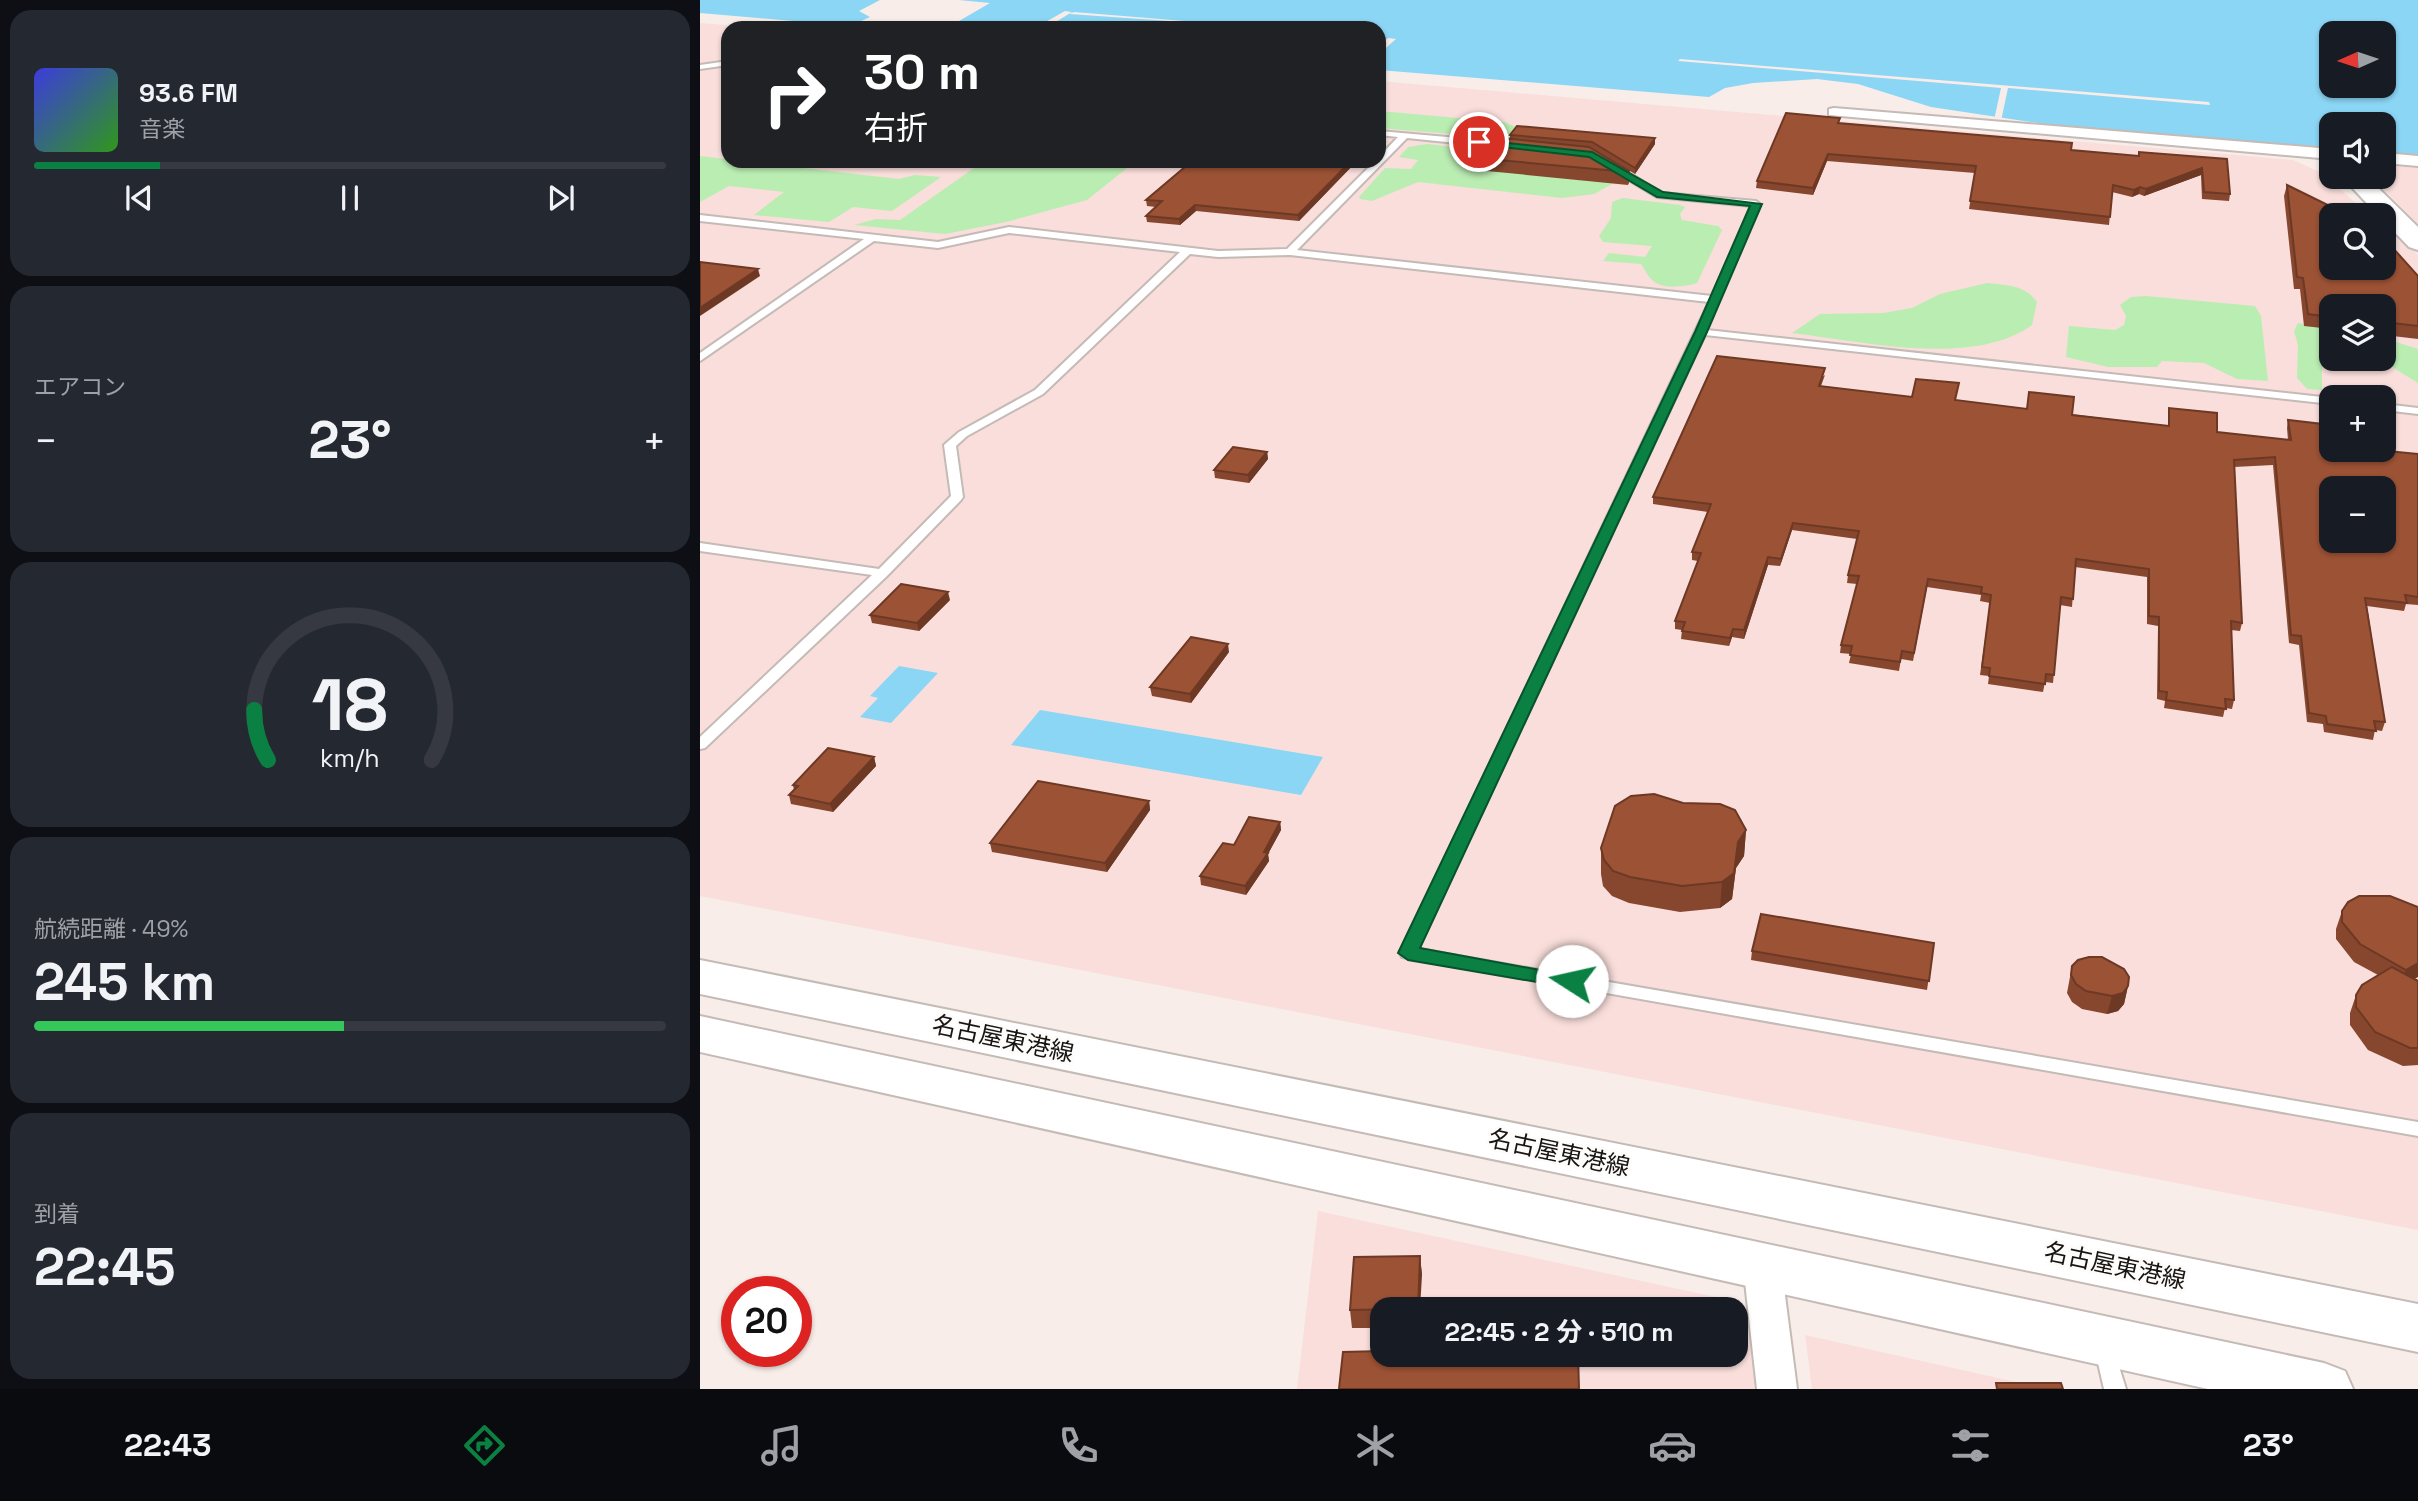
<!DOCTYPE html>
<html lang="ja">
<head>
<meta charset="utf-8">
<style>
  body { margin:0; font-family:"Space Grotesk","Noto Sans JP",sans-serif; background:#242831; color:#f1f3f6; height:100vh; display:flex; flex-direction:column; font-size:26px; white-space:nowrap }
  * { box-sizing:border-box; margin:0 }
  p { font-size:23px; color:#9ea1a6 }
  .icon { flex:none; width:38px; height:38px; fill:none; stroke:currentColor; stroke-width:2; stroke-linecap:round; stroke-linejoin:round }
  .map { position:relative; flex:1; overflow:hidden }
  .details { display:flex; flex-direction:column; gap:10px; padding:10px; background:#0d0f14; width:700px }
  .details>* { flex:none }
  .guide { position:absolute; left:21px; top:21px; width:665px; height:147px; border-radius:21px; box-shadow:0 2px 5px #0004; background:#202124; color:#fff; overflow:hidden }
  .needle { width:46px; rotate:267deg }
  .buttons { position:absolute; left:1619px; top:21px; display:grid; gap:14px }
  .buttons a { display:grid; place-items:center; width:77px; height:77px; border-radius:14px; background:#171b24; box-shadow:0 2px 5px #0004; font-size:35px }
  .speed { position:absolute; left:21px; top:1276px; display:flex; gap:14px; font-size:35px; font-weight:700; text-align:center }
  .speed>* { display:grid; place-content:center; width:91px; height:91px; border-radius:50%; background:#171b24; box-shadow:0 2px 5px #0004; line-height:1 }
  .speed .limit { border:10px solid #d22; background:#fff; color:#111 }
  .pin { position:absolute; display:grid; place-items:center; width:60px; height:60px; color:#fff; margin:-30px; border:4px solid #fff; border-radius:50%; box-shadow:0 2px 7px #0007 }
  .me { position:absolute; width:77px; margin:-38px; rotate:280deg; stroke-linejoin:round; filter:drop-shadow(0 0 5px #0008) }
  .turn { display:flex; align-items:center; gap:24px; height:147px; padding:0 28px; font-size:32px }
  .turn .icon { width:91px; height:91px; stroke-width:2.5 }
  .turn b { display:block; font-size:49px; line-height:60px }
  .big { font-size:52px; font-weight:700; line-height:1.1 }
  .details .tile { flex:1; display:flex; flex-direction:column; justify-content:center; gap:10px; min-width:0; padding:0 24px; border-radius:21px; background:#242831 }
  .details .dial { align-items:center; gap:0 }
  .dial svg { height:182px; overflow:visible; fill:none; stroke:#363941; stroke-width:7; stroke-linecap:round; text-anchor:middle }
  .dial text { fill:#f1f3f6; stroke:none }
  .song { display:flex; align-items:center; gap:21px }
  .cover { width:84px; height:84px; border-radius:10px; background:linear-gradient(135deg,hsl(240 70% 55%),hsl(110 70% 35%)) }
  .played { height:7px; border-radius:4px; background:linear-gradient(90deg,#0b8043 20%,#363941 20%) }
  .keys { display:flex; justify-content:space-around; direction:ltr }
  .heat { display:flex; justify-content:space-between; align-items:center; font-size:38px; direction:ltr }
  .charge { height:10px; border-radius:5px; background:linear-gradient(90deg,#34c759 49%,#363941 0) }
  .trip { position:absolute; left:670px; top:1297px; width:378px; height:70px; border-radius:21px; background:#171b24; box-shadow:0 2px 5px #0004; font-weight:700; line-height:70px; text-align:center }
  .tabs { display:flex; height:112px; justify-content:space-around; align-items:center; background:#090b0e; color:#9ea1a6 }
  .tabs .icon { width:49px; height:49px }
  .tabs .current { color:#0b8043 }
  .tabs b { font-size:32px; color:#f1f3f6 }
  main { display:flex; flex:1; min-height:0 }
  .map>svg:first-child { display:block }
  .industrial { fill:#f9dedb; fill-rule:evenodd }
  .green { fill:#baedb2 }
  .water { fill:#8bd5f5; fill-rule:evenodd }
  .pier { fill:#f8ede9 }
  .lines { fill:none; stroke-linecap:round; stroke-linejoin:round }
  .lane-casing { stroke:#c4bab6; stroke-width:4 }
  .street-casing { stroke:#c4bab6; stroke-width:4 }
  .secondary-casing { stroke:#c4bab6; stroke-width:4 }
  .lane { fill:#fff; fill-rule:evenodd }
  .street { fill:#fff; fill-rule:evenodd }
  .secondary { fill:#fff; fill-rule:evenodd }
  .wall { fill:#86472e }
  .shaded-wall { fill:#6d3925 }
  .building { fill:#9c5235; stroke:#6d3925; stroke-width:2; fill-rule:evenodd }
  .route { fill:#0b8043; stroke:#07532c; stroke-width:2 }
  .labels { text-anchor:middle; stroke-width:6; stroke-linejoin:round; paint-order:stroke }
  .near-street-label { font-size:24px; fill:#171412; stroke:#fefcfb }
</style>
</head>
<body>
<main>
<section class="details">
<div class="tile">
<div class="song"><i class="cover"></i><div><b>93.6 FM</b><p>音楽</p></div></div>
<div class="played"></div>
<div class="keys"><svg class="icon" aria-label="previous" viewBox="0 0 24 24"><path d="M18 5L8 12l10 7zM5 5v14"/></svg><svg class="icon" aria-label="pause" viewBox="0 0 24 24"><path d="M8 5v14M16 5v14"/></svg><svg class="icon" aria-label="next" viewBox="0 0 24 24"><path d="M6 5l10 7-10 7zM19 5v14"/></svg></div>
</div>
<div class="tile"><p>エアコン</p>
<div class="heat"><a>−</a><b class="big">23°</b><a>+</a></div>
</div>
<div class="tile dial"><svg viewBox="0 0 100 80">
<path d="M14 69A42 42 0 1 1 86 69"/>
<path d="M14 69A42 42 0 0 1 8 47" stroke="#0b8043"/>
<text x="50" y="56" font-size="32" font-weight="700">18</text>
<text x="50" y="72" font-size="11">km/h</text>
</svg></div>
<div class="tile"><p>航続距離 · 49%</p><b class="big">245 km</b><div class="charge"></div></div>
<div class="tile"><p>到着</p><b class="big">22:45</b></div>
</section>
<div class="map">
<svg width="1718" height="1389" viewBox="0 0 1718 1389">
  <rect width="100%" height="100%" fill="#f8ede9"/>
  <path class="industrial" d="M 0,23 L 62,28 L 28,28 L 28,161 L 679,161 L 679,81 L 1593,160 L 1622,173 L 1669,215 L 1631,215 L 1631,268 L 1684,268 L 1684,225 L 1692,228 L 1718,255 L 1718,1230 L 0,896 ZM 1631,306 L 1684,306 L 1684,359 L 1631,359 ZM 1631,397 L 1684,397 L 1684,450 L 1631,450 ZM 1631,488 L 1684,488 L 1684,541 L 1631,541 Z
    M 1684,165 L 1718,168 L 1718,224 L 1672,177 L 1684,177 Z
    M 618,1211 L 1025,1299 L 1050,1321 L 1056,1389 L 597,1389 ZM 682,1309 L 1036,1309 L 1036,1354 L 682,1354 Z
    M 1105,1335 L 1347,1389 L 1112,1389 Z"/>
  <path class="green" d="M 679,111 L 804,122 L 816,127 L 807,137 L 799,138 L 679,128 Z
    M 727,144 L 859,158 L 914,183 L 894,194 L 862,198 L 718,182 L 672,201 L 660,199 L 659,197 L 685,168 L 711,169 L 718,160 L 699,157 L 708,147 Z
    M 0,156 L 199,179 L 215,175 L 241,177 L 192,211 L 153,207 L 129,222 L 54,215 L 84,192 L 29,186 L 0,202 Z
    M 284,161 L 436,161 L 387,200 L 306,222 L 245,234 L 154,225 L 176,219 L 200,220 Z
    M 923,198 L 980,205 L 985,207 L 980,214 L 982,220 L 1018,226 L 1022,230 L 997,283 C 984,287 961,290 951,279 C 947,275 945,269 941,264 L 903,261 L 909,253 L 945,257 L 952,246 L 903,242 L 899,236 L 911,218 L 912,202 Z
    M 1287,283 C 1307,285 1325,285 1337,302 L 1332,325 C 1273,368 1160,341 1092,333 L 1120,314 L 1183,313 L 1212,308 L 1240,294 Z
    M 1446,296 L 1555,306 L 1561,316 L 1568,381 L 1537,379 L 1504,363 L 1462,361 L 1457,367 L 1408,367 L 1366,357 L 1369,326 L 1415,330 L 1424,325 L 1426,316 L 1420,305 L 1431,297 Z
    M 1598,323 L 1631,329 L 1631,354 L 1622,356 L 1622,390 L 1607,389 L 1597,378 L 1598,345 L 1594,331 Z
    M 1684,338 L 1718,349 L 1718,383 L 1679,359 L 1684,359 Z"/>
  <path class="water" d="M 0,0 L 180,0 L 159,11 L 170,17 L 150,26 L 0,13 Z
    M 259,0 L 1718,0 L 1718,156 L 1684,153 L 1684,124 L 1631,124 L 1631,149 L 1358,126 L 1231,107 L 1158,84 L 1117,79 L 1053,83 L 1025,88 L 1009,97 L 679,70 L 679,54 L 696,39 L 688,38 L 679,46 L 679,28 L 346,28 L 372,12 L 365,11 L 335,28 L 247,28 L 290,3 ZM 1631,33 L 1684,33 L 1684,86 L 1631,86 Z
    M 199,666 L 238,673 L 191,723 L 160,717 L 178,698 L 170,696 Z
    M 340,710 L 623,757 L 601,795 L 311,745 Z"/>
  <path class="pier" d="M 374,12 L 571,28 L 369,14 Z
    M 980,59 L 1509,102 L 1510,105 L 1308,88 L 1301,121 L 1294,120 L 1301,88 L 978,61 Z"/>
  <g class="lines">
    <g class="lane-casing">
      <path id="lane" d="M 28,61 L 28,65 L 0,69 L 0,65 Z
        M 679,131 L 815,143 L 819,146 L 815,149 L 707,138 L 597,250 L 1012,296 L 1051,206 L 957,197 L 909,168 L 909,164 L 912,163 L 962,193 L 1056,201 L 1060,204 L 1007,330 L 1631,398 L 1631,404 L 1005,335 L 718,949 L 1718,1122 L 1718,1136 L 702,957 L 700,953 L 1009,302 L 590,255 L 518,257 L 490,254 L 343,394 L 267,436 L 256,446 L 263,497 L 261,500 L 187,576 L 5,748 L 0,749 L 0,737 L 172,575 L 0,551 L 0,543 L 179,569 L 251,496 L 244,445 L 259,432 L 335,390 L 480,252 L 309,233 L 238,248 L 174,241 L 0,361 L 0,353 L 164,239 L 0,221 L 0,215 L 238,242 L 309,227 L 518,251 L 587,249 L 675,161 L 679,161 L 679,157 L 698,137 L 679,135 Z
        M 1684,404 L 1718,408 L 1718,414 L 1684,410 Z
        M 1405,1341 L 1412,1344 L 1426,1389 L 1404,1389 L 1395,1350 L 1398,1344 Z"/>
    </g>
    <g class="street-casing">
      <path id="street" d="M 1134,108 L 1631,149 L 1631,159 L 1129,115 L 1129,109 Z
        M 1684,153 L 1718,156 L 1718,166 L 1684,163 Z
        M 1062,1248 L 1075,1253 L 1081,1264 L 1097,1389 L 1057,1389 L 1043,1264 L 1049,1253 Z"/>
    </g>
    <g class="secondary-casing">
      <path id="secondary" d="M 1642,177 L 1667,177 L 1718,227 L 1718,250 L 1709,247 L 1684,221 L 1684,215 L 1678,215 Z
        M 0,960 L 1718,1304 L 1718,1352 L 0,994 Z
        M 0,1016 L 1624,1363 L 1645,1371 L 1653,1389 L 1508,1389 L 0,1052 Z"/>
    </g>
    <use href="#lane" class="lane"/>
    <use href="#street" class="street"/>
    <use href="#secondary" class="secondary"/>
  </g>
  <path class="wall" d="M 1140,118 L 1139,123 L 1371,150 L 1439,156 L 1439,152 L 1527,159 L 1530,194 L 1529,201 L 1502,199 L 1501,175 L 1444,196 L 1439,194 L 1432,197 L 1412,192 L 1409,225 L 1269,209 L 1275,173 L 1127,161 L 1113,195 L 1056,188 L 1057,181 Z
    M 810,135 L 955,144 L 935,174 L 898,152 L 929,171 L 929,183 L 928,185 L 787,171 L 787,159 L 810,139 Z
    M 656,162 L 599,221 L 496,211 L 480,225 L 447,222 L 446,216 L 456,207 L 447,206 L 446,200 Z
    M 1587,185 L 1718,276 L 1718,339 L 1684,335 L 1684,306 L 1631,306 L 1631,329 L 1604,326 L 1600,289 L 1594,289 L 1584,196 Z
    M 1125,375 L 1121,386 L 1212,397 L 1256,400 L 1468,426 L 1468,415 L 1469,408 L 1517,432 L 1588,440 L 1587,428 L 1588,420 L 1631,450 L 1718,454 L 1718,605 L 1706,604 L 1704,611 L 1667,606 L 1685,722 L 1682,731 L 1675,730 L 1673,740 L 1624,732 L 1623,724 L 1607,722 L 1599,645 L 1589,643 L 1573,465 L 1534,467 L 1542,623 L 1540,631 L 1531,630 L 1534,700 L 1532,709 L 1525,708 L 1523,717 L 1464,708 L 1465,701 L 1457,699 L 1458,626 L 1447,624 L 1447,577 L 1375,567 L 1372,607 L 1360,605 L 1353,683 L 1345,682 L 1343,692 L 1288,684 L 1289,676 L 1280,675 L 1290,603 L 1280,601 L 1281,595 L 1227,587 L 1213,661 L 1201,659 L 1199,671 L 1149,663 L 1151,654 L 1140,653 L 1141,645 L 1157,584 L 1147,583 L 1148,575 L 1157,539 L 1092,530 L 1080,566 L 1068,565 L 1044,639 L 1032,637 L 1029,646 L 981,639 L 982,630 L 975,629 L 975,621 L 998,561 L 992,560 L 992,552 L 1008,512 L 953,504 L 953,497 Z
    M 567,452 L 568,459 L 549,483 L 515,478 L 514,470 Z
    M 250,600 L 219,631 L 172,623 L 170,615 Z
    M 529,652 L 491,703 L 452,696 L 450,687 Z
    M 174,757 L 176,766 L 133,812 L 91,804 L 89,795 L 94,790 L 93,785 Z
    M 449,801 L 450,810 L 407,872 L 292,852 L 290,843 Z
    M 580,822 L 581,830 L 568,854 L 569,861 L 546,895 L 501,885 L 500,876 L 534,845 Z
    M 1046,830 L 1044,856 L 1036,868 L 1032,899 L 1020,908 L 980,912 L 929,903 L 912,896 L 903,886 L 901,874 L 901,848 Z
    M 1648,902 L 1714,979 L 1718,981 L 1718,1065 L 1703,1066 L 1668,1050 L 1650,1025 L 1650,1013 L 1656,995 L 1678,975 L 1654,962 L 1636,939 L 1636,929 L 1642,911 Z
    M 1234,943 L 1227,990 L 1051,960 L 1052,951 Z
    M 1372,966 L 1428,986 L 1424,1004 L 1418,1011 L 1407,1014 L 1382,1009 L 1372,1002 L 1367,993 Z
    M 720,1256 L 722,1275 L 682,1309 L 682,1328 L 652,1328 L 650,1310 Z"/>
  <path class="shaded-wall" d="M 955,138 L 955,144 L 935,174 L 935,168 Z
    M 1128,154 L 1127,161 L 1113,195 L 1113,188 Z
    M 651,161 L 656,161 L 656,162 L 599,221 L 598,215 Z
    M 1502,168 L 1501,175 L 1444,196 L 1446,189 Z
    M 1440,187 L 1439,194 L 1432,197 L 1434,190 Z
    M 495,205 L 496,211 L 480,225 L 479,219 Z
    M 58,269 L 60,276 L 0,316 L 0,308 Z
    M 567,452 L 568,459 L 549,483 L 548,475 Z
    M 1093,523 L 1092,530 L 1080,566 L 1081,559 Z
    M 1068,557 L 1068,565 L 1044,639 L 1044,630 Z
    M 248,592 L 250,600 L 219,631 L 217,623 Z
    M 1033,629 L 1032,637 L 1029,646 L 1030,638 Z
    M 528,644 L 529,652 L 491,703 L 490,694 Z
    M 174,757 L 176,766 L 133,812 L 130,804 Z
    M 449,801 L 450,810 L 407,872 L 405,863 Z
    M 580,822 L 581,830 L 568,854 L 569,861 L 546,895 L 545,886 Z
    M 1046,830 L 1044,856 L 1036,868 L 1032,899 L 1020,908 L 1022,882 L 1038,842 Z
    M 1718,963 L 1718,977 L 1700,987 L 1706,970 Z
    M 1428,986 L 1424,1004 L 1418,1011 L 1407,1014 L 1412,996 Z
    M 720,1256 L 722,1275 L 720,1309 L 718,1309 Z"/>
  <path class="building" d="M 1086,113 L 1140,118 L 1138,123 L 1372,143 L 1371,150 L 1439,156 L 1439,152 L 1527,159 L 1530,194 L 1504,192 L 1502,168 L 1446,189 L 1440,187 L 1434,190 L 1413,185 L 1410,217 L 1270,201 L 1276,166 L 1128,154 L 1113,188 L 1057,181 Z
    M 817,126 L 955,138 L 935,168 L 892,142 L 810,135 Z
    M 803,138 L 889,147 L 929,171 L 928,172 L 787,159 Z
    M 492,161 L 651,161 L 598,215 L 495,205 L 479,219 L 446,216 L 462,201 L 446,200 Z
    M 1587,185 L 1648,215 L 1631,215 L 1631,268 L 1684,268 L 1684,238 L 1718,276 L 1718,326 L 1684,322 L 1684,306 L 1631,306 L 1631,317 L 1608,314 L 1603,278 L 1597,277 Z
    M 0,262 L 58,269 L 0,308 Z
    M 1017,356 L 1125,368 L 1119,386 L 1212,397 L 1216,379 L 1259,383 L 1255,400 L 1327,409 L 1329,392 L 1374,397 L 1372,415 L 1469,426 L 1469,408 L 1517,413 L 1517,432 L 1591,440 L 1588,420 L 1631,425 L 1631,450 L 1677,450 L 1718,454 L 1718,597 L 1705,595 L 1707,603 L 1665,598 L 1685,722 L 1674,721 L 1676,731 L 1627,724 L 1626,716 L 1609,713 L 1601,636 L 1591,635 L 1575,457 L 1534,460 L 1542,623 L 1531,621 L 1534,700 L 1525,699 L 1526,709 L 1466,700 L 1467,692 L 1459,691 L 1459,617 L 1449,616 L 1449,569 L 1376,559 L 1373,599 L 1361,597 L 1354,675 L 1346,674 L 1345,684 L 1289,676 L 1290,668 L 1282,667 L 1291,595 L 1281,593 L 1282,587 L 1228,579 L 1214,653 L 1202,651 L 1200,662 L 1150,655 L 1152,646 L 1141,645 L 1159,576 L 1148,575 L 1159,531 L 1093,523 L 1081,559 L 1068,557 L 1044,630 L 1033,629 L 1030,638 L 982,631 L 985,622 L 975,621 L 1001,553 L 992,552 L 1011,504 L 953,497 ZM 1631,488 L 1684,488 L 1684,541 L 1631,541 Z
    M 533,447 L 567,452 L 548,475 L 514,470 Z
    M 201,584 L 248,592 L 217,623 L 170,615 Z
    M 491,637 L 528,644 L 490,694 L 450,687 Z
    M 128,748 L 174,757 L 130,804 L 89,795 L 98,786 L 93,785 Z
    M 338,781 L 449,801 L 405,863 L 290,843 Z
    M 954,794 L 983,803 L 1020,804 L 1035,810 L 1046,830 L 1038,842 L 1034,873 L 1022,882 L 982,886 L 930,877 L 913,871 L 904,860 L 901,848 L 915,806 L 931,796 Z
    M 549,817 L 580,822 L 564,852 L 568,853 L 545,886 L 500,876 L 523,843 L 534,845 Z
    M 1659,896 L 1690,896 L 1718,907 L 1718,963 L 1706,970 L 1660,944 L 1642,922 L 1642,911 L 1648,902 Z
    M 1061,914 L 1234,943 L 1229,981 L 1052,951 Z
    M 1389,957 L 1402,957 L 1424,969 L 1429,977 L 1428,986 L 1423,993 L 1412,996 L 1386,991 L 1376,984 L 1371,975 L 1372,966 L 1378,960 Z
    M 1692,967 L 1718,981 L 1718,1048 L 1710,1048 L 1675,1032 L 1656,1007 L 1656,995 L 1662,985 Z
    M 720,1256 L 718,1309 L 650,1310 L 654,1257 Z
    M 682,1351 L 682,1354 L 878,1354 L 879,1389 L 639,1389 L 643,1352 Z
    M 1296,1383 L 1361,1383 L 1363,1389 L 1297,1389 Z"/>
  <path class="route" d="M 779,140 L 892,152 L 963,192 L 1062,204 L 1007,332 L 720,948 L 878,977 L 881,981 L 878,986 L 872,988 L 708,960 L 698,953 L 995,332 L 1050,206 L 957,197 L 889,157 L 776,144 Z"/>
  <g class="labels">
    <g class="near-street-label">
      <text transform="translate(303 1039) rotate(12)" y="8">名古屋東港線</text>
      <text transform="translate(859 1153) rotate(12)" y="8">名古屋東港線</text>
      <text transform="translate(1415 1266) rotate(12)" y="8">名古屋東港線</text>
    </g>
  </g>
</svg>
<div class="buttons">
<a><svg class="needle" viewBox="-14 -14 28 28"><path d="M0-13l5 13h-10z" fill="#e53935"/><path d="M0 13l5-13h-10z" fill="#9ea1a6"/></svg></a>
<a><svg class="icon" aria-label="sound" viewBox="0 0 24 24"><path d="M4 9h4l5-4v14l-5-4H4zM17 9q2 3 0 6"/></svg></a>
<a><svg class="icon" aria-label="search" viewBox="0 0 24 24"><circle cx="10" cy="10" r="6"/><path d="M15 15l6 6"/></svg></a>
<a><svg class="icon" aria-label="layers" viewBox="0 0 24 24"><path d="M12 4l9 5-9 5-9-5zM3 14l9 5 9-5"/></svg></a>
<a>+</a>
<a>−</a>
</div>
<div class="speed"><div class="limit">20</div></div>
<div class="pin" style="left:779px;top:142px;background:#d93025"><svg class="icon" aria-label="arrive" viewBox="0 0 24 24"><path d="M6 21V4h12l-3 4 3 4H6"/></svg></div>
<svg class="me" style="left:872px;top:981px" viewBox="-20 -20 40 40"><circle r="19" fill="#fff"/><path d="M0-13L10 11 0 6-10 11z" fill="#0b8043"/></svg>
<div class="trip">22:45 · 2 分 · 510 m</div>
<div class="guide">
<div class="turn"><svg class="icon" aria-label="right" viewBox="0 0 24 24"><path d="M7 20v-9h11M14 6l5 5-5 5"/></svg><div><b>30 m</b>右折</div></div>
</div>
</div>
</main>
<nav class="tabs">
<b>22:43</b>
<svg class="icon current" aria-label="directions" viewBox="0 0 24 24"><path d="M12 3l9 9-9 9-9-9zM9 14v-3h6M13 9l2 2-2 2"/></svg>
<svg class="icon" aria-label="music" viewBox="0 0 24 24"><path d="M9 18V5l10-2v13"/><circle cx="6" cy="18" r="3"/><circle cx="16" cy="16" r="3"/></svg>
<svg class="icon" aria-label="phone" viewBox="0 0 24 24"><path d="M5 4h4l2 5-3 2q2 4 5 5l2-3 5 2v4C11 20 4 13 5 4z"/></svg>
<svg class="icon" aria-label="climate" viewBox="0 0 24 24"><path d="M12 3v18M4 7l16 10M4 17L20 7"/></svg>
<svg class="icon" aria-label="car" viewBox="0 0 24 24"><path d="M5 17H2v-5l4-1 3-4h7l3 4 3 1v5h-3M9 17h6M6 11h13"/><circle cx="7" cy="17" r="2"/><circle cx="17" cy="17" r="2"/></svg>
<svg class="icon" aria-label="filters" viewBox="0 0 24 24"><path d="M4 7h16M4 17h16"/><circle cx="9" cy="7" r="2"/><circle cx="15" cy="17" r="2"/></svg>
<b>23°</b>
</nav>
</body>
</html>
